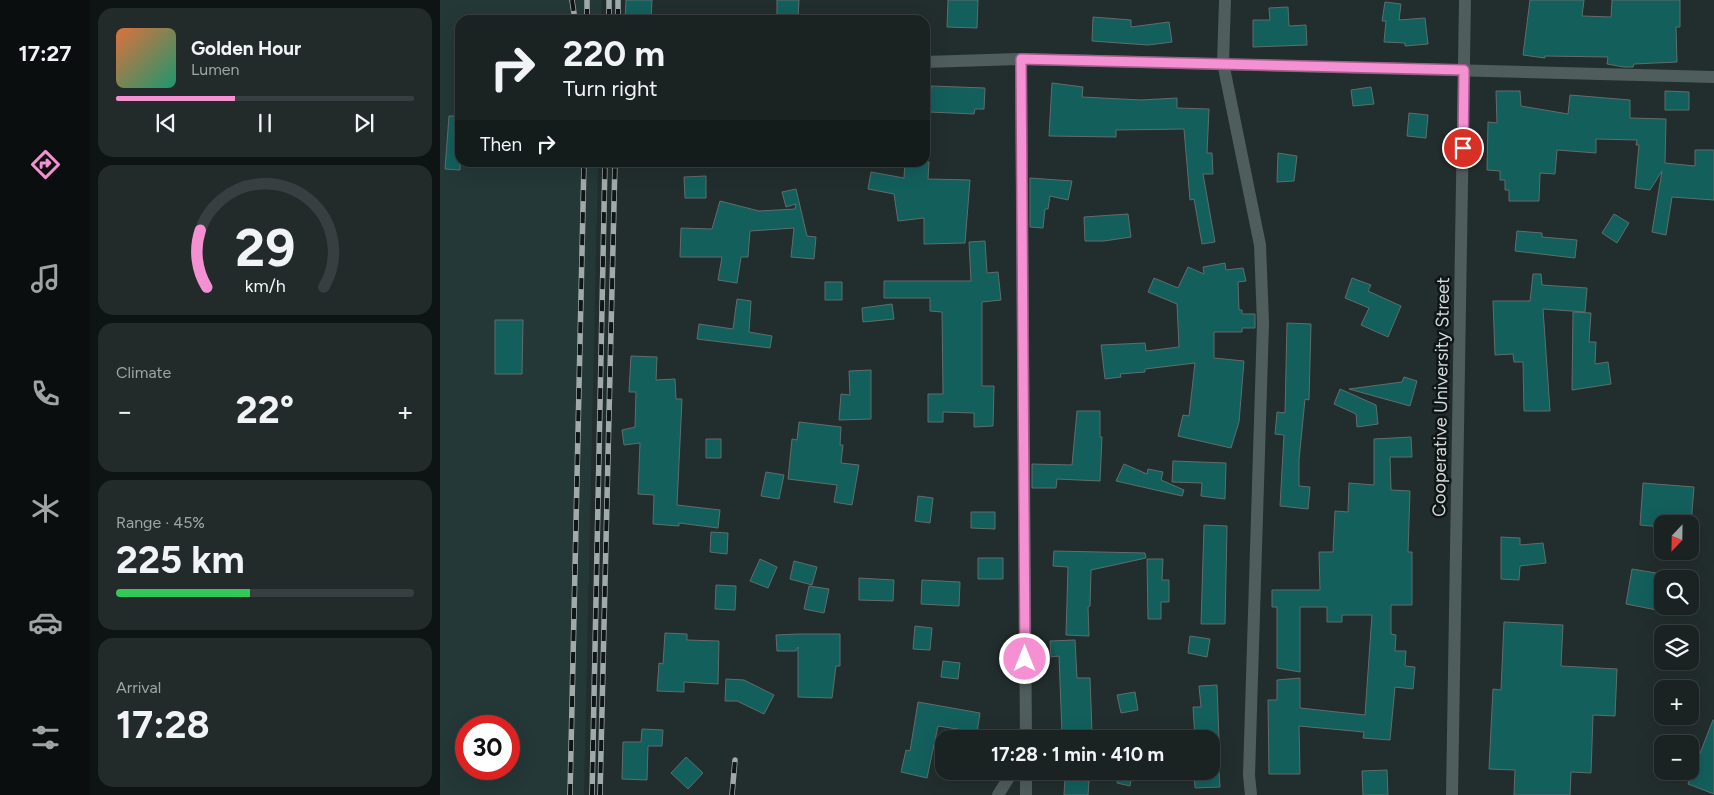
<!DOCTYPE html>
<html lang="en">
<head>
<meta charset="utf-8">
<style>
  body { margin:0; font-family:Figtree,sans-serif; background:#232a2a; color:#f1f3f6; height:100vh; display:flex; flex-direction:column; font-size:19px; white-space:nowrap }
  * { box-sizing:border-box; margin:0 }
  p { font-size:16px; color:#9fa4a5 }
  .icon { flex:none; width:28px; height:28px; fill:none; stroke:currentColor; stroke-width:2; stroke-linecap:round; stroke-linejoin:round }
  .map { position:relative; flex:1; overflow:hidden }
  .sheet { display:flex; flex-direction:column; gap:8px; padding:8px; background:#0e1313; width:350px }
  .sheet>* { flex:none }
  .guide { position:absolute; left:15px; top:15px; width:475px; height:152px; border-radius:15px; box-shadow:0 5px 20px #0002,0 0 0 1px #383f40; background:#1a2222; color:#f1f3f6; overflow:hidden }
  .needle { width:32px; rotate:202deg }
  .tools { position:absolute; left:1214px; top:515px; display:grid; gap:10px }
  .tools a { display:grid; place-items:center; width:45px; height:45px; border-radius:10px; background:#1a2222; box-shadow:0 5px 20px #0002,0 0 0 1px #383f40; font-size:25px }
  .speed { position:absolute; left:15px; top:715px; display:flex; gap:10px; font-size:25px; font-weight:700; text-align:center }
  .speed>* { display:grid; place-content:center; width:65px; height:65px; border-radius:50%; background:#1a2222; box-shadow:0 5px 20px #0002,0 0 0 1px #383f40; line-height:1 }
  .speed .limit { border:8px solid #d22; background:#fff; color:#111 }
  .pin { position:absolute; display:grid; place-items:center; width:42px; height:42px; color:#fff; margin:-21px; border:2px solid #fff; border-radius:50%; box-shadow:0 1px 5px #0007 }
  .me { position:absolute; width:55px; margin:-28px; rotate:0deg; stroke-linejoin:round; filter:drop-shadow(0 0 4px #0008) }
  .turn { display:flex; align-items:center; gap:18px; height:105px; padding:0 25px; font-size:22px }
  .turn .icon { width:65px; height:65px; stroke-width:2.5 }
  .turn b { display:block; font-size:35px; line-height:42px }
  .then { display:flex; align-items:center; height:48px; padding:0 25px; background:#0003; gap:10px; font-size:19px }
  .big { font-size:38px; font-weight:700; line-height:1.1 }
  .sheet .card { flex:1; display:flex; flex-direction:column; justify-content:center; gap:8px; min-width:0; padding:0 18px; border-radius:15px; background:#232a2a }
  .sheet .dial { align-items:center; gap:0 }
  .dial svg { height:130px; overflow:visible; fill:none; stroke:#383f40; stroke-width:7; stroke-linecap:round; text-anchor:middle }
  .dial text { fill:#f1f3f6; stroke:none }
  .song { display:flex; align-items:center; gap:15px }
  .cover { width:60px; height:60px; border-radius:8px; background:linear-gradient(135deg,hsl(20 70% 55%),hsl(160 70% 35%)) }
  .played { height:5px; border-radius:2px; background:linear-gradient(90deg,#f591d3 40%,#383f40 40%) }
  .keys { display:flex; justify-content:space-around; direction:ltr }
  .heat { display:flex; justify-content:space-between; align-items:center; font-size:28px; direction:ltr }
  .charge { height:8px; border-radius:4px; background:linear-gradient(90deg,#34c759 45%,#383f40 0) }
  .trip { position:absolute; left:495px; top:730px; width:285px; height:50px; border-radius:15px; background:#1a2222; box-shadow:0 5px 20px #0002,0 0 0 1px #383f40; font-weight:700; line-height:50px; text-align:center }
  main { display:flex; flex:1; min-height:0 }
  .tab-bar { display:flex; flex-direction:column; width:90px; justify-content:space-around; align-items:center; background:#0a0e0e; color:#9fa4a5 }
  .tab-bar .icon { width:35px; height:35px }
  .tab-bar .current { color:#f591d3 }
  .tab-bar b { font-size:22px; color:#f1f3f6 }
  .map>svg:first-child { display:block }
  .built { fill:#243837; fill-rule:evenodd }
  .building { fill:#135f5c; stroke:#5f6d6c }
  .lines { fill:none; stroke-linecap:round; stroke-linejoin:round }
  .minor { stroke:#4f5d5c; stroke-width:12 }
  .tertiary { stroke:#4f5d5c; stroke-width:12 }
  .rail-casing { stroke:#a1aaaa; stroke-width:5.5 }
  .rail { stroke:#101515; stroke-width:4; stroke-dasharray:11; stroke-linecap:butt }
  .route-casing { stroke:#9f5e89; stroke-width:12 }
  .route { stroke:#f591d3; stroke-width:9 }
  .labels { text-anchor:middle; stroke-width:5; stroke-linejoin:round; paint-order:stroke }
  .street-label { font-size:18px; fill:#d1d9d9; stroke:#101515 }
</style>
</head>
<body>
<main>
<nav class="tab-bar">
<b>17:27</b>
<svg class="icon current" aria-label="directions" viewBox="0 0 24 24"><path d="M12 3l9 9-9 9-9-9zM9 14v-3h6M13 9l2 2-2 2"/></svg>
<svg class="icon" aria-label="music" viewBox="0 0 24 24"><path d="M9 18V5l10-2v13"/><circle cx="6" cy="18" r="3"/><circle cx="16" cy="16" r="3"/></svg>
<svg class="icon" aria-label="phone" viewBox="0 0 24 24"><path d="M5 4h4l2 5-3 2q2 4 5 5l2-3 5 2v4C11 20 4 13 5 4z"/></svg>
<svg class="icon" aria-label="climate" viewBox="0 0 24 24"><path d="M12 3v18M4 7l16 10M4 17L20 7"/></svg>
<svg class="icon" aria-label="car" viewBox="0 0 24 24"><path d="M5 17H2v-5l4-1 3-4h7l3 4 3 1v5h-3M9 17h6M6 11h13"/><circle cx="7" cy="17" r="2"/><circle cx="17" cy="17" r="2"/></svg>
<svg class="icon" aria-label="filters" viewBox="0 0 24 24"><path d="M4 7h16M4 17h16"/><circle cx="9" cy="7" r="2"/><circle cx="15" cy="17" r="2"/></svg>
</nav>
<section class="sheet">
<div class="card">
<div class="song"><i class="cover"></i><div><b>Golden Hour</b><p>Lumen</p></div></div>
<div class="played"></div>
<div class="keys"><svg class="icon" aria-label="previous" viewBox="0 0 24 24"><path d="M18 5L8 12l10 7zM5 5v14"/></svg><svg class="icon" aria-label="pause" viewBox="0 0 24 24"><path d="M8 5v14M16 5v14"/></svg><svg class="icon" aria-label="next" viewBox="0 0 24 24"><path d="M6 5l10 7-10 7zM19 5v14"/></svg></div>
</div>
<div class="card dial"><svg viewBox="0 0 100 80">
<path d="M14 69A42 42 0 1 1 86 69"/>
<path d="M14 69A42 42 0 0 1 10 34" stroke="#f591d3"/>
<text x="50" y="56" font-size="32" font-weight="700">29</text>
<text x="50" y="72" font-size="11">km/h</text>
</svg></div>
<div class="card"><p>Climate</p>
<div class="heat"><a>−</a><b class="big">22°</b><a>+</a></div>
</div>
<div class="card"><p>Range · 45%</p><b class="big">225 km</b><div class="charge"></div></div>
<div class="card"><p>Arrival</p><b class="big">17:28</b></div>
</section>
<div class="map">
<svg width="1274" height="795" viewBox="0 0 1274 795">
  <rect width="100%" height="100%" fill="#222e2d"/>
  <path class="built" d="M 0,0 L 162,0 L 161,20 L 20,20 L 20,162 L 158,163 L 144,795 L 0,795 ZM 26,726 L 69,726 L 69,769 L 26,769 Z"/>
  <path class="building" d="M 186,0 L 212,0 L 211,20 L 185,20 Z
    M 337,0 L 359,0 L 358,18 L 337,18 Z
    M 508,0 L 538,0 L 537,28 L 507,27 Z
    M 1090,0 L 1144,0 L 1142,16 L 1171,17 L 1172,0 L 1240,0 L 1240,27 L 1236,27 L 1237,62 L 1194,64 L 1193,67 L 1184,67 L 1167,64 L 1168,57 L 1105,56 L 1105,58 L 1083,55 Z
    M 945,2 L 961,4 L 959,20 L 985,18 L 988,44 L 965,46 L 965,43 L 944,42 L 946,21 L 942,21 Z
    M 848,7 L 849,26 L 866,25 L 867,45 L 813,47 L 813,20 L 830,20 L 829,8 Z
    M 653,17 L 691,20 L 691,27 L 729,22 L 732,42 L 708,45 L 652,41 Z
    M 612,83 L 643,87 L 642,97 L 701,100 L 737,98 L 737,108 L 769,109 L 767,153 L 772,153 L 773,174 L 763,174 L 775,242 L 762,244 L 754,199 L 750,200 L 744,129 L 676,130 L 676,137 L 609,136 Z
    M 491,86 L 545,88 L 544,109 L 535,109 L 534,114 L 489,112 Z
    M 931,87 L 934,104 L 913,106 L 911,90 Z
    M 1056,91 L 1080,91 L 1081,106 L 1128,114 L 1130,95 L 1190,100 L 1190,118 L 1226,119 L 1225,163 L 1255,166 L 1255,150 L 1274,150 L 1274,200 L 1232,197 L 1226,235 L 1212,232 L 1222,171 L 1210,190 L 1195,188 L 1199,145 L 1196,145 L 1197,140 L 1156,139 L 1156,153 L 1117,150 L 1115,174 L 1100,173 L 1099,201 L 1069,201 L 1069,190 L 1065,190 L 1065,180 L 1060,180 L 1060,171 L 1047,170 L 1048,122 L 1057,123 Z
    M 1225,91 L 1249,92 L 1249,110 L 1225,110 Z
    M 969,113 L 988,115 L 986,138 L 967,136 Z
    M 9,116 L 20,116 L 20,170 L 5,169 Z
    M 838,153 L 857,156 L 854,181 L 837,182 Z
    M 465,162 L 489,162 L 488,179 L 530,180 L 525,243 L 484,244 L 484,218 L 458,221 L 454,194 L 428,189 L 431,172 L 464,178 Z
    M 266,176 L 266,198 L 245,198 L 244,177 Z
    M 590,178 L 632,181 L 628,200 L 610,196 L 608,209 L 605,209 L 603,228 L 590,227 Z
    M 356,189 L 367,236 L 376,237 L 374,259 L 351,257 L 354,228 L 310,231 L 308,257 L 301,257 L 297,283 L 278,280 L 282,257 L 240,257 L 241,228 L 272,229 L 280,201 L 319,211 L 355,209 L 356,204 L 346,207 L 342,192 Z
    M 688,214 L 691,237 L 664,241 L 645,241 L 644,217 Z
    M 1174,214 L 1189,223 L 1177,243 L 1162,233 Z
    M 1077,231 L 1102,233 L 1102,237 L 1137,240 L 1135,258 L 1075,251 Z
    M 545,241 L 547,273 L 558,272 L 561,300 L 542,302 L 542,386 L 554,386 L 553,426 L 534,427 L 534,413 L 503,412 L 503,422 L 488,422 L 488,394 L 503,394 L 502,312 L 490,311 L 490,298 L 444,298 L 444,281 L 531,281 L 529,242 Z
    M 785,263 L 786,270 L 803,268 L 806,281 L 798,282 L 799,310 L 802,310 L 802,314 L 815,314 L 815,328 L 802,328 L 802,332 L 774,332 L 774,358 L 804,361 L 799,422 L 791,448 L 738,436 L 743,415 L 749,416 L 755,363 L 705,369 L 705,372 L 680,374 L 681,377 L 665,379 L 661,345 L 705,343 L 706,351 L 739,347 L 737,304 L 708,292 L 714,278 L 738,288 L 748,267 L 764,274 L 763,267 Z
    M 1093,274 L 1101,274 L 1102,285 L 1147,288 L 1145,312 L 1103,309 L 1110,411 L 1084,411 L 1083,362 L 1074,362 L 1073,354 L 1055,355 L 1053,301 L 1090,301 Z
    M 912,278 L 931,285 L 928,291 L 961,306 L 948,337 L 921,325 L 929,308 L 905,298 Z
    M 385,282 L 402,282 L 402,300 L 385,300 Z
    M 297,299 L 311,301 L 309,332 L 332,336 L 330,348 L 257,339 L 259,324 L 293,329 Z
    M 452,304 L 454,319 L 423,322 L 422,308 Z
    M 1133,312 L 1151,313 L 1149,342 L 1156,342 L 1155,364 L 1168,362 L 1171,384 L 1132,390 Z
    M 55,320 L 83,320 L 82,374 L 55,374 Z
    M 847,323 L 871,324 L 869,400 L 865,399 L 859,460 L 859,486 L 870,487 L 868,509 L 840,506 L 844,435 L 835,434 L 837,412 L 845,413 Z
    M 191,356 L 217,357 L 216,380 L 235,379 L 236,399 L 242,399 L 237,505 L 280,510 L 278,528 L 239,523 L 239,526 L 213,524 L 214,495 L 198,494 L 200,443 L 184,445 L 182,430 L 195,427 L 196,392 L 189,392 Z
    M 431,370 L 431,419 L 399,420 L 401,394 L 410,395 L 409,371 Z
    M 964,377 L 977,381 L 970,406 L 909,389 L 962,382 Z
    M 900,389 L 936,405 L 938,424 L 917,427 L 916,414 L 894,404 Z
    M 637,411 L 660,411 L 660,437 L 662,437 L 660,481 L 617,479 L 616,488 L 592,488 L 592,464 L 632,465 Z
    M 359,422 L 401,427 L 400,445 L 403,445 L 401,463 L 419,465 L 412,505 L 394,502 L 397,485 L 348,479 L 352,439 L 357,440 Z
    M 971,437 L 972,457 L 950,457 L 951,490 L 970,491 L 968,552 L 972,552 L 972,605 L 951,605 L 951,634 L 956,635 L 955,651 L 966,651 L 965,666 L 975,667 L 973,689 L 955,687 L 950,740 L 923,738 L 924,732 L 859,726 L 860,774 L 829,774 L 828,700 L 837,700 L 837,680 L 860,678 L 860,708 L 925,715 L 932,615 L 902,615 L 902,622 L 887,622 L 887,607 L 860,607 L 860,672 L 837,668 L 837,607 L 832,607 L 832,590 L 880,590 L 879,552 L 893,552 L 895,511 L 908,512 L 909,483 L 934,485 L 934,439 Z
    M 266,439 L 281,439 L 281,458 L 266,458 Z
    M 733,461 L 786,463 L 785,499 L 761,496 L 762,483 L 732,482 Z
    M 684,464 L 707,474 L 708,469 L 723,472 L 721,480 L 744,490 L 742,496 L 676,481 Z
    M 326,472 L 344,475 L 339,499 L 321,496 Z
    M 1203,483 L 1254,487 L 1251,524 L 1222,524 L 1222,527 L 1200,525 Z
    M 478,496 L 493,498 L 490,523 L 475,521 Z
    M 531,512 L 555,512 L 555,529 L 531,528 Z
    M 764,525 L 787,526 L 785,624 L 761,624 Z
    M 271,532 L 288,533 L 287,554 L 270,552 Z
    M 1061,537 L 1080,538 L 1080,545 L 1103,543 L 1106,563 L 1080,566 L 1079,580 L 1061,579 Z
    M 614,551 L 705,553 L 706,558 L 651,570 L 650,606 L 648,607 L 649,636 L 626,635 L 628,567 L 613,566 Z
    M 538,558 L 563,558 L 563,579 L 538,579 Z
    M 320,559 L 337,567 L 328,588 L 310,581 Z
    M 707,559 L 723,559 L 722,580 L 729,580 L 729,602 L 721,602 L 721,619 L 708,619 Z
    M 354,561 L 377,567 L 372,585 L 350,579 Z
    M 1192,569 L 1222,574 L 1222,611 L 1186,604 Z
    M 419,578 L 454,580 L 453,601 L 419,600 Z
    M 482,580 L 520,582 L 519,606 L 481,604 Z
    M 276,585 L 296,586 L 295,610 L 275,609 Z
    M 369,586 L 389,589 L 384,613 L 364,609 Z
    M 1064,622 L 1123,625 L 1121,666 L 1177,669 L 1175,716 L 1153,715 L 1151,773 L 1131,772 L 1130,795 L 1074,795 L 1075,770 L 1049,769 L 1053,689 L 1061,690 Z
    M 475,626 L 492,628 L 490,650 L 473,649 Z
    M 225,633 L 247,634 L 247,640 L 279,641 L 278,684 L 244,682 L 244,692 L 217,691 L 219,663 L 223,664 Z
    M 358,634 L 400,634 L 400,666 L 396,666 L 392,698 L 358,697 L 358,647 L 356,651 L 337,651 L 336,635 Z
    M 750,636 L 770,639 L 767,657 L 748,653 Z
    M 635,640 L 637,678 L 650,678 L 652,732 L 622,733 L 619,656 L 611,657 L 610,641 Z
    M 503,661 L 520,663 L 518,679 L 501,677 Z
    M 286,679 L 304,680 L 334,695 L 324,714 L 297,701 L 285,701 Z
    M 777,685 L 779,739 L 755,739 L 753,707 L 761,707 L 759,686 Z
    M 695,692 L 698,710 L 681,713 L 677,695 Z
    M 478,702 L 540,713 L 537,732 L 498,726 L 487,778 L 461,772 L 466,750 L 470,751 Z
    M 1273,720 L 1274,720 L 1274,794 L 1248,784 Z
    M 202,729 L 223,730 L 222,746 L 208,746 L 207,780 L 182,779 L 183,742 L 201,742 Z
    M 246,757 L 263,773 L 248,789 L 231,773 Z
    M 947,770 L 948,795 L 923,795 L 922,771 Z
    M 679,771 L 693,771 L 690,786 L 677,783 Z
    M 754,771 L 779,771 L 780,787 L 755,788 Z
    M 625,778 L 649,781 L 648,795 L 624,795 Z"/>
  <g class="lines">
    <path class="minor" d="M 785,0 L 783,63 L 820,245 L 823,323 L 809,775 L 811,795
      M 581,59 L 586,739
      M 485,62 L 581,59 L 1274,77
      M 586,771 L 586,795
      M 558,795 L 573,771"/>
    <path class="tertiary" d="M 1012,795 L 1025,0"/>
    <g class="rail-casing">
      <path id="rail" d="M 132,0 L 135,20
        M 147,20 L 147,0
        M 169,20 L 169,0
        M 178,20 L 178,0
        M 130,795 L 144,162
        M 152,795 L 165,162
        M 160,795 L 175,162
        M 292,795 L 295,760"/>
    </g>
    <use href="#rail" class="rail"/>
  </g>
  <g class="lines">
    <g class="route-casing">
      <path id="route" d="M 585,659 L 581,59 L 1024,70 L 1023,148"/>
    </g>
    <use href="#route" class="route"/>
  </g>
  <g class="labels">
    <g class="street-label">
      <text transform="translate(1001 397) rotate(-89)" y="6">Cooperative University Street</text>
    </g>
  </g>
</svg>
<div class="tools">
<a><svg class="needle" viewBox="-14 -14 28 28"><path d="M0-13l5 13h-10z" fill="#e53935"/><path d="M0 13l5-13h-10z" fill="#9fa4a5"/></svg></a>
<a><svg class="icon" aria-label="search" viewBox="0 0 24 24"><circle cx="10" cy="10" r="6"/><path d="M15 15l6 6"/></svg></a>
<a><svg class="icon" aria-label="layers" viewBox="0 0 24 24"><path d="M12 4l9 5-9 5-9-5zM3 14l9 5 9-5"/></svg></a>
<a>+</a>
<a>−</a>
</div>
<div class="speed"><div class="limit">30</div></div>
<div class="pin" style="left:1023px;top:148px;background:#d93025"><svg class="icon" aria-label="arrive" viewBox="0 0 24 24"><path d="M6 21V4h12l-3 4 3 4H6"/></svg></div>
<svg class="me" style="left:585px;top:659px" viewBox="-20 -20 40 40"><circle r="17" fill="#f591d3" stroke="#fff" stroke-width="3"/><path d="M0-11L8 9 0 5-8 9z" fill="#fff"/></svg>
<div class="trip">17:28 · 1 min · 410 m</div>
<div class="guide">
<div class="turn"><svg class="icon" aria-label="right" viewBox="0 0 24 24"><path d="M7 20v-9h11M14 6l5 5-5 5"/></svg><div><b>220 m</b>Turn right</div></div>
<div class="then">Then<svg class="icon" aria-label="right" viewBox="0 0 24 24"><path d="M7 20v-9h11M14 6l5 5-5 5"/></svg></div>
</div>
</div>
</main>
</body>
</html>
